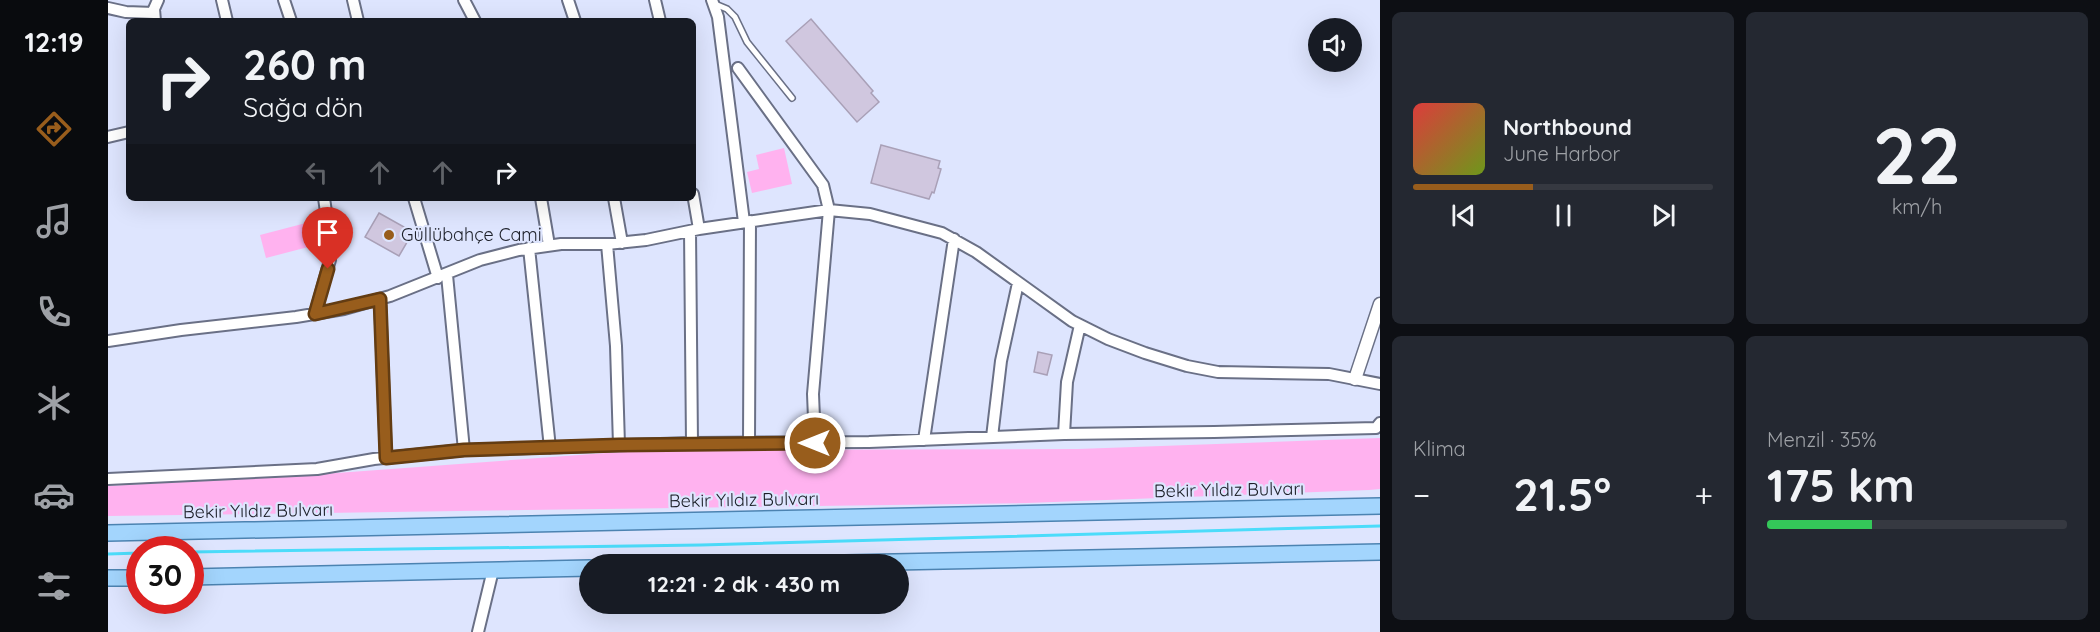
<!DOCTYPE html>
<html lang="tr">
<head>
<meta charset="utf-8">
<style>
  body { margin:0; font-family:Quicksand,sans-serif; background:#242831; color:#f1f3f6; height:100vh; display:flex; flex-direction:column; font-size:22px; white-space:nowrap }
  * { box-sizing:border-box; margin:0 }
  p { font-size:20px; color:#9ea1a6 }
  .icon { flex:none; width:33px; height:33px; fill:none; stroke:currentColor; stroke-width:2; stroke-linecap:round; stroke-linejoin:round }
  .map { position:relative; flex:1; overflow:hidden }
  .panel { display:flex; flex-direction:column; gap:12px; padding:12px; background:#0d0f14; width:720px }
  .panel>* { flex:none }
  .banner { position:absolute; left:18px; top:18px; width:570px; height:183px; border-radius:9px; box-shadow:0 6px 24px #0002; background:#171b24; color:#f1f3f6; overflow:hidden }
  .fabs { position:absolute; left:1200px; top:18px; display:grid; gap:12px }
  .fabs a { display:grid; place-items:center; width:54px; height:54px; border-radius:50%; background:#171b24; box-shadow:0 6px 24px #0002; font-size:30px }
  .speed { position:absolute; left:18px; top:536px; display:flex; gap:12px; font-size:30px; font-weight:700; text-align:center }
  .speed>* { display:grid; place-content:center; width:78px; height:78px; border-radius:50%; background:#171b24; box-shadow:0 6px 24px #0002; line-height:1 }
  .speed .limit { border:9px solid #d22; background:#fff; color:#111 }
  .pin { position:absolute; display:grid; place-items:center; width:51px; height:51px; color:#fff; margin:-62px -26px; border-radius:50% 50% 50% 0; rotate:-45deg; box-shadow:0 0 6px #0007 }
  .pin .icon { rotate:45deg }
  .me { position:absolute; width:66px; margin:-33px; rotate:270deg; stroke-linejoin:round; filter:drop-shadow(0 0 4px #0008) }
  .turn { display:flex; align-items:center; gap:21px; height:126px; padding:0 18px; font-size:27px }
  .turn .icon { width:78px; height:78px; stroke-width:2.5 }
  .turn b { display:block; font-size:42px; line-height:51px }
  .lanes { display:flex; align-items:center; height:57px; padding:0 18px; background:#0003; justify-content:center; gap:30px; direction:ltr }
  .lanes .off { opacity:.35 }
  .big { font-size:45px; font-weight:800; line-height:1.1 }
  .panel .widget { flex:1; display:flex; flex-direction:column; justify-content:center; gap:9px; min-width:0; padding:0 21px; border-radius:9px; background:#242831 }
  .panel .dial { align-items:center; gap:0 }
  .dial b { font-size:78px; line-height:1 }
  .song { display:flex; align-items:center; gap:18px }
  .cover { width:72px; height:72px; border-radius:9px; background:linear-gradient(135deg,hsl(0 70% 55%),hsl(80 70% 35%)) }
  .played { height:6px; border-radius:3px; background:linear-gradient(90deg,#985d1c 40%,#363941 40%) }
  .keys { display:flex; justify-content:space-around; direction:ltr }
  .heat { display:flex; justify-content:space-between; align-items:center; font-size:33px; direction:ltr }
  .charge { height:9px; border-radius:4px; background:linear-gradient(90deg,#34c759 35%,#363941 0) }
  .panel .tiles { flex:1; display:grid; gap:12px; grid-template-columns:repeat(2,1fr) }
  .trip { position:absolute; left:471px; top:554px; width:330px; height:60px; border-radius:30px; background:#171b24; box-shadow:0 6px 24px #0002; font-weight:800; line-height:60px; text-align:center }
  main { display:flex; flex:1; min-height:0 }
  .dock { display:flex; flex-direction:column; width:108px; justify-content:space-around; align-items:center; background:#090b0e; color:#9ea1a6 }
  .dock .icon { width:42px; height:42px }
  .dock .selected { color:#985d1c }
  .dock b { font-size:27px; color:#f1f3f6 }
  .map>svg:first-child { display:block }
  .green { fill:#ffb2ef }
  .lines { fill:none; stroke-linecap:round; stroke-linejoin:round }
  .stream { stroke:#4cdcfa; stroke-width:3 }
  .building { fill:#d0c7df; stroke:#a9a0b7; stroke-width:1.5 }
  .service-casing { stroke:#6a7086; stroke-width:8 }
  .minor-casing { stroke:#6a7086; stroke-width:14 }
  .tertiary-casing { stroke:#6a7086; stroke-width:15 }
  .primary-casing { stroke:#4c83b1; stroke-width:18 }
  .service { stroke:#fff; stroke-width:5 }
  .minor { stroke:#fff; stroke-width:10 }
  .tertiary { stroke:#fff; stroke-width:12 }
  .primary { stroke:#a3d5fd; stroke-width:15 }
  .route-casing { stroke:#633c12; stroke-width:15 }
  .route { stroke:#985d1c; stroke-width:10 }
  .poi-dot { fill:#985d1c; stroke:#dee5fe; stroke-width:2 }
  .labels { text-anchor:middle; stroke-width:4.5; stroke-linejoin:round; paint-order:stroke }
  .poi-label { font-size:18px; fill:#1c1f28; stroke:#dee5fe; text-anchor:start }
  .street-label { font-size:18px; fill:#1c1f28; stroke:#dee5fe }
</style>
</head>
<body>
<main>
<nav class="dock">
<b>12:19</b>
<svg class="icon selected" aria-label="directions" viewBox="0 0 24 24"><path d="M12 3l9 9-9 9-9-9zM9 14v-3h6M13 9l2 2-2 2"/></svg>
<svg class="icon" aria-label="music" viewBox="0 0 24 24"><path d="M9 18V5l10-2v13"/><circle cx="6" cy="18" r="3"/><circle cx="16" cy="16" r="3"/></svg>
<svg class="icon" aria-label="phone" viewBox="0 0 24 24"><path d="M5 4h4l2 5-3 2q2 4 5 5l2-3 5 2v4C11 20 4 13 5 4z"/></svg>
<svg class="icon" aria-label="climate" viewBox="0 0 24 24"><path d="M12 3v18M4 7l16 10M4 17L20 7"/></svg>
<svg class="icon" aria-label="car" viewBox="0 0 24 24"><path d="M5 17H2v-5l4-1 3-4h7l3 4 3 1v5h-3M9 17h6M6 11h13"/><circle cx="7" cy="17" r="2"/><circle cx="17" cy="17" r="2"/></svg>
<svg class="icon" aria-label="filters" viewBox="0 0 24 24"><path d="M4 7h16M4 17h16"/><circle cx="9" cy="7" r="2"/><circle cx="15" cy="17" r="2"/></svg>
</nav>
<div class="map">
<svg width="1272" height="632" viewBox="0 0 1272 632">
  <rect width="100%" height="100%" fill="#dee5fe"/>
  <path class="green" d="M 676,148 L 684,184 L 644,193 L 639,172 L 651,169 L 648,155 Z
    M 198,223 L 204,246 L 158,258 L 152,235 Z
    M 1272,438 L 1272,489 L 1261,490 L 919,503 L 0,516 L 0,486 L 229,473 L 539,450 L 970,449 Z"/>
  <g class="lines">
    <path class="stream" d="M 82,552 L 593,545 L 1272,526
      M 0,554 L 32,553"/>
  </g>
  <path class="building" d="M 703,19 L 765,91 L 763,93 L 771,102 L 749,122 L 678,41 Z
    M 773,145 L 832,161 L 830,168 L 833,169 L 826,193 L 824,192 L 821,199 L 763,183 Z
    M 271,213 L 305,232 L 291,256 L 257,237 Z
    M 930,352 L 944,355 L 939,375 L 926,372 Z"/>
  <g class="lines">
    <g class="service-casing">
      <path id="service" d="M 607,4 L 619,9 L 627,17 L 639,42 L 684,98"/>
    </g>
    <g class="minor-casing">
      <path id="minor" d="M 114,0 L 119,21
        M 176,0 L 183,21
        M 245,0 L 250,21
        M 356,0 L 367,21
        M 460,0 L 467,21
        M 547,0 L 552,21
        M 604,0 L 610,17 L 636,222
        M 0,8 L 18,12 L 46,13
        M 47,21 L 46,9 L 50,0
        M 630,68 L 715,185 L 721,210 L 705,394 L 707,443
        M 0,137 L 21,132
        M 585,194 L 591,229
        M 306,198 L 330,278
        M 433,198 L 441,245
        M 506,198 L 514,243
        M 582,231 L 584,443
        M 499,244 L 508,346 L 511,445
        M 421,248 L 442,448
        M 339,275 L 356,450
        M 272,299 L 278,458
        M 207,314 L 222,260 L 222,240 L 216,198
        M 0,341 L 73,330 L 188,317 L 236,309 L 282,296 L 372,260 L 411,250 L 453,244 L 499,244 L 538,240 L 591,229 L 721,210 L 762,214 L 834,233 L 868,252 L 964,321 L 1000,339 L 1037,353 L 1079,366 L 1110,372 L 1221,374 L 1272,384
        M 956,434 L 959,382 L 972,325
        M 884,437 L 893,361 L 910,283
        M 816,440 L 846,239
        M 641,443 L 642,221
        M 0,479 L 209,469 L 266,459 L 356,450 L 584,443 L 761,442 L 956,434 L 1106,432 L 1268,428 L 1272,423
        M 370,632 L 385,570"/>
    </g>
    <g class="tertiary-casing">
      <path id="tertiary" d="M 1247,379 L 1272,304"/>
    </g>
    <g class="primary-casing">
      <path id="primary" d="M 0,533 L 1272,506
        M 687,564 L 1272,552
        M 82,577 L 482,568
        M 0,578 L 32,578"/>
    </g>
    <use href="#service" class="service"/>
    <use href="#minor" class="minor"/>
    <use href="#tertiary" class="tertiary"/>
    <use href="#primary" class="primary"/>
  </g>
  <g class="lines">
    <g class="route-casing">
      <path id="route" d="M 220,269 L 207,314 L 272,299 L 278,458 L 356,450 L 511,445 L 707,443"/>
    </g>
    <use href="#route" class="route"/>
  </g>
  <circle class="poi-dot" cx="281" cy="235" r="6"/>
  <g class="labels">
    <g class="poi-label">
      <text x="293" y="241">Güllübahçe Cami</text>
    </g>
    <g class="street-label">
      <text transform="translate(1121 490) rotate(-1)" y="6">Bekir Yıldız Bulvarı</text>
      <text transform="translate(636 500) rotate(-1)" y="6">Bekir Yıldız Bulvarı</text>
      <text transform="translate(150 511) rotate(-1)" y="6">Bekir Yıldız Bulvarı</text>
    </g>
  </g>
</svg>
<div class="fabs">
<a><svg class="icon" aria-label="sound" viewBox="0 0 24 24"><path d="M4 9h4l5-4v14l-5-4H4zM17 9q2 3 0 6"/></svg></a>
</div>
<div class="speed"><div class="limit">30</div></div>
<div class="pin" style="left:220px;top:269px;background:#d93025"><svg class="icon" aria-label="arrive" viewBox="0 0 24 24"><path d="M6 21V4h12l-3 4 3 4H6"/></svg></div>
<svg class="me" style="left:707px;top:443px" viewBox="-20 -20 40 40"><circle r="17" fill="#985d1c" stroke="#fff" stroke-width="3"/><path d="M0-11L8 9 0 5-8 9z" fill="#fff"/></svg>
<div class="trip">12:21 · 2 dk · 430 m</div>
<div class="banner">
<div class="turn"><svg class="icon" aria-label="right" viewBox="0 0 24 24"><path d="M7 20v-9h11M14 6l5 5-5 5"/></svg><div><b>260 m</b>Sağa dön</div></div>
<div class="lanes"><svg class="icon off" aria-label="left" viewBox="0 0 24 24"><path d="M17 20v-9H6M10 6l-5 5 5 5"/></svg><svg class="icon off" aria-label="ahead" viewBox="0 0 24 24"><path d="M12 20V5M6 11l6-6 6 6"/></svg><svg class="icon off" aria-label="ahead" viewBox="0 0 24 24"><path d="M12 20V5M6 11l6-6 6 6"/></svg><svg class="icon" aria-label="right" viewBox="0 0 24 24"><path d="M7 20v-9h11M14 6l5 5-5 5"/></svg></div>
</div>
</div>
<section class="panel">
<div class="tiles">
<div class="widget">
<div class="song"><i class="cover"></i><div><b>Northbound</b><p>June Harbor</p></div></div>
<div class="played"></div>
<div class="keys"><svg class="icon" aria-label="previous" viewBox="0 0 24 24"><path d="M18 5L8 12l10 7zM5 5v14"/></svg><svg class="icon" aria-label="pause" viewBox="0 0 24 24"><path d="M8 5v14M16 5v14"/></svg><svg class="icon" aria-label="next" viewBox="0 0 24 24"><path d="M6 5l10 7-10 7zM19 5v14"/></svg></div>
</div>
<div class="widget dial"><b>22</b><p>km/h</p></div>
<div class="widget"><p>Klima</p>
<div class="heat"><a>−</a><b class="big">21.5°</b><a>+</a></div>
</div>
<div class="widget"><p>Menzil · 35%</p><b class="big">175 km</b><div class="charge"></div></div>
</div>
</section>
</main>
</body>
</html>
